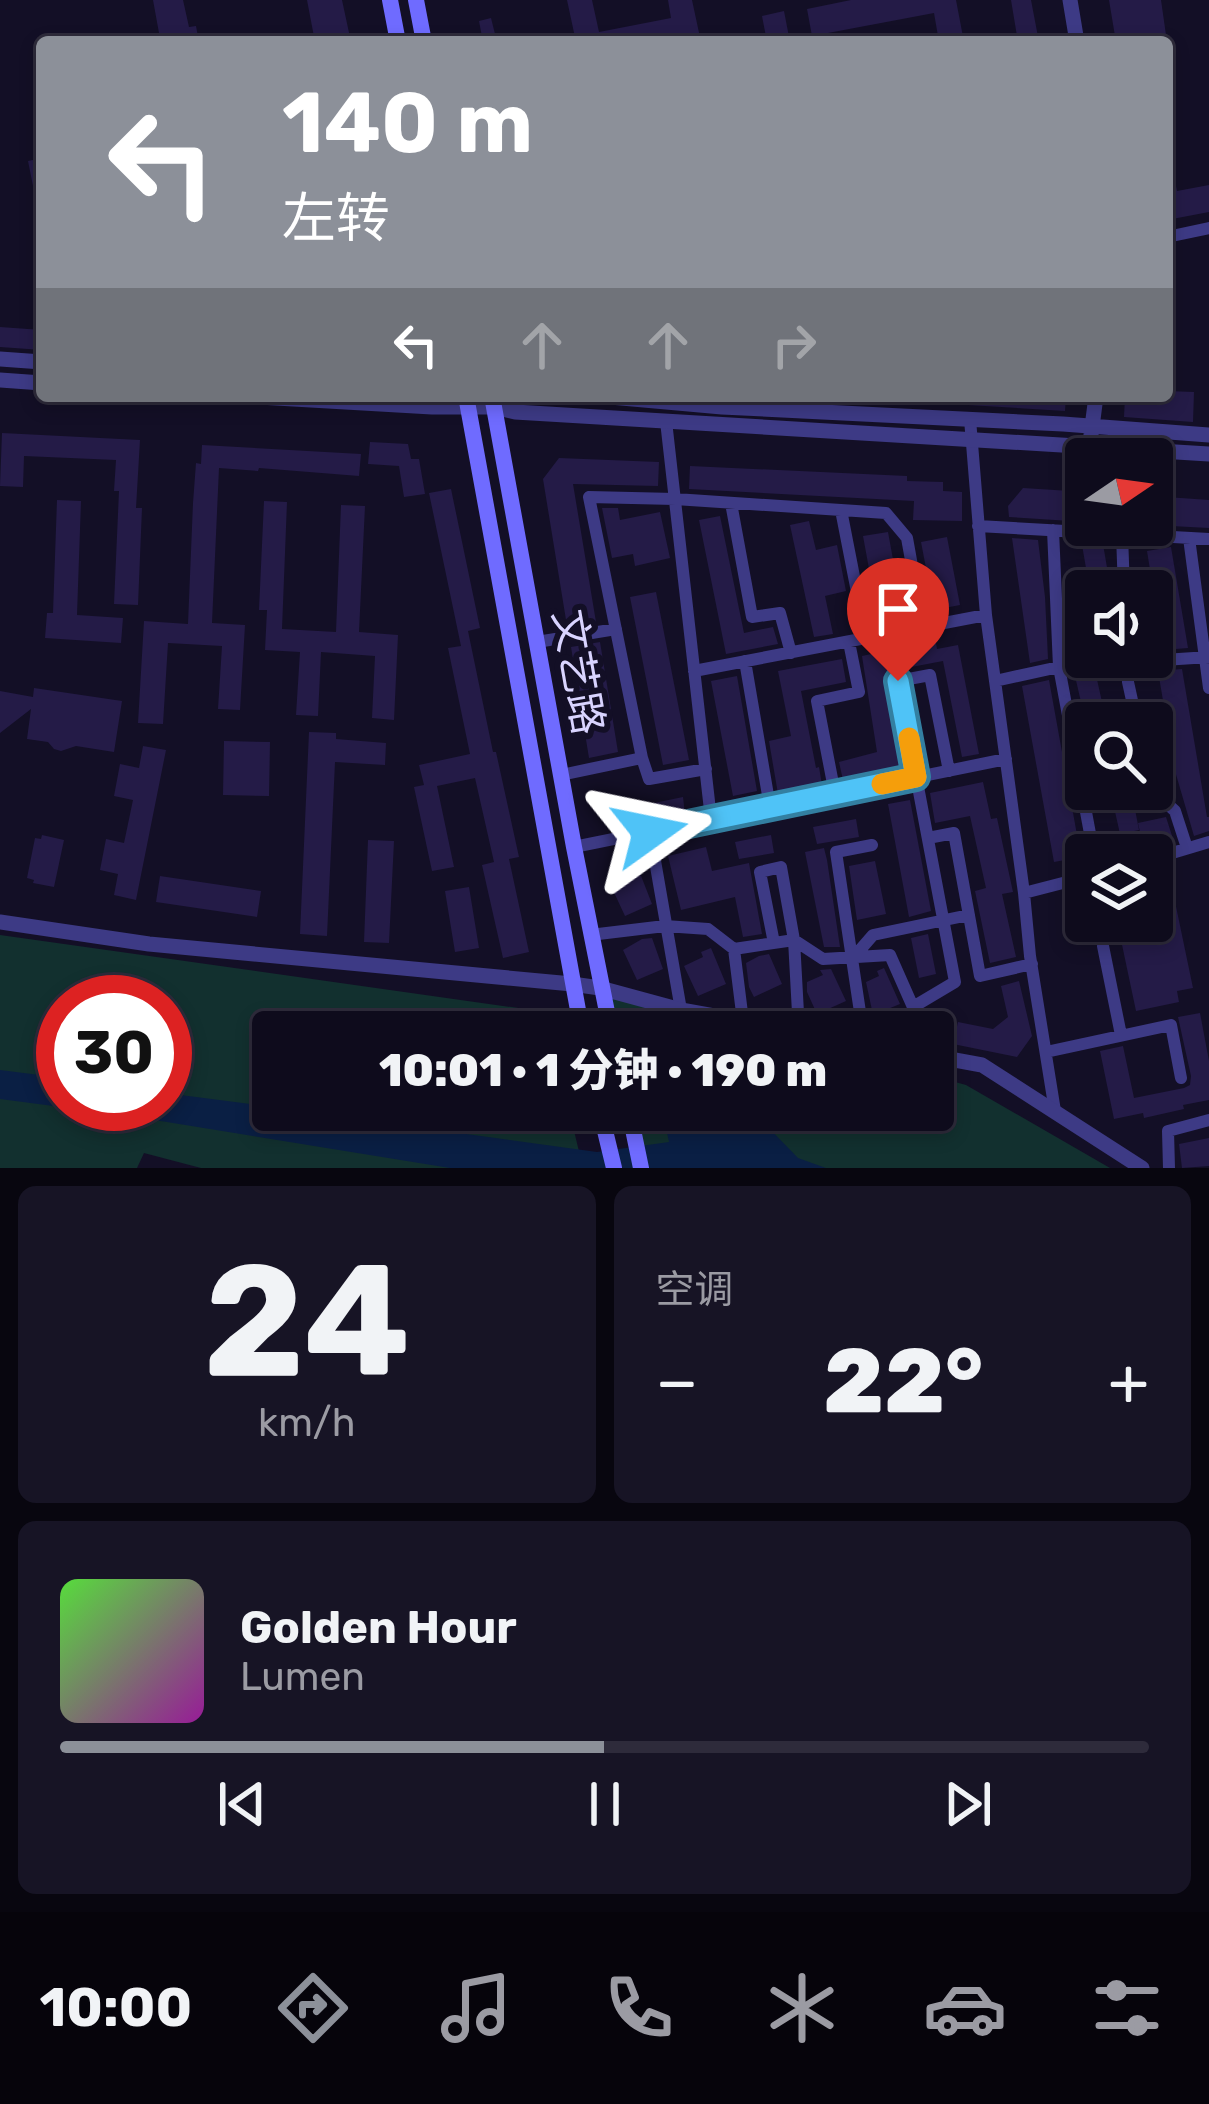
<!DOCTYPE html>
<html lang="zh">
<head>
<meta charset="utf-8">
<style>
  body { margin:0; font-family:Rubik,"Noto Sans SC",sans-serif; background:#171425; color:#f1f3f6; height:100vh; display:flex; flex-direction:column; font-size:45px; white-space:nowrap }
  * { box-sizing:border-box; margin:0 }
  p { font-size:39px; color:#9b9ba3 }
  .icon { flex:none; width:66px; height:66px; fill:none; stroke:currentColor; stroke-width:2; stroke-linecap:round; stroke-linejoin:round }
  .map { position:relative; height:1168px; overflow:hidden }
  .sheet { display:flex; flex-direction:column; gap:18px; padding:18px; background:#08060f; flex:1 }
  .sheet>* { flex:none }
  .hud { position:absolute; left:36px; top:36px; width:1137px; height:366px; border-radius:12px; box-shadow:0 6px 18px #0003,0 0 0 3px #2e2b3b; background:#8c9099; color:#fff; overflow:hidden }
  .needle { width:78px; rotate:77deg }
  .tools { position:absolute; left:1065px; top:438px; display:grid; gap:24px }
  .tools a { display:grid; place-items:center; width:108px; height:108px; border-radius:12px; background:#0e0b1c; box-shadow:0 6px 18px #0003,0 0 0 3px #2e2b3b; font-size:60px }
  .speed { position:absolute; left:36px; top:975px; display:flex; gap:24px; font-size:60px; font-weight:700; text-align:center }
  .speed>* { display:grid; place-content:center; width:156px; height:156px; border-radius:50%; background:#0e0b1c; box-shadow:0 6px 18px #0003,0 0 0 3px #2e2b3b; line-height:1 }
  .speed .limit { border:18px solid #d22; background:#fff; color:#111 }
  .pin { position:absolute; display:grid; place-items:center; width:102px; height:102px; color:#fff; margin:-123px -51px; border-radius:50% 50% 50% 0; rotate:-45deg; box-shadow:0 0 12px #0007 }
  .pin .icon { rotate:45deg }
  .me { position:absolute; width:132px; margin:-66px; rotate:78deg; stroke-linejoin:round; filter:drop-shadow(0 0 9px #0008) }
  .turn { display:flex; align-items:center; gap:42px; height:252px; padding:0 48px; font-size:54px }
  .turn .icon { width:156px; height:156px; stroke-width:2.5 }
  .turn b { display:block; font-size:84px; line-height:102px }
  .lanes { display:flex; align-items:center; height:114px; padding:0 48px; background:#0003; justify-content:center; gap:60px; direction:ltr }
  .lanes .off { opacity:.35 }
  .big { font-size:90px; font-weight:800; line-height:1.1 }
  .sheet .tile { flex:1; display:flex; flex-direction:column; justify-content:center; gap:18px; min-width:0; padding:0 42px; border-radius:18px; background:#171425 }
  .sheet .dial { align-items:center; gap:0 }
  .dial b { font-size:156px; line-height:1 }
  .song { display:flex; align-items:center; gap:36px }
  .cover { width:144px; height:144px; border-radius:18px; background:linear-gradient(135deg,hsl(110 70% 55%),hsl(300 70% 35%)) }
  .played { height:12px; border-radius:6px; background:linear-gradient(90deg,#8c9099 50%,#2e2b3b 50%) }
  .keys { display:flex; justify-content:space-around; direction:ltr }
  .heat { display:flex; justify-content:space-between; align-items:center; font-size:66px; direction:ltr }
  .sheet .tiles { flex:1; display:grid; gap:18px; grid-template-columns:1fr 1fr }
  .tile:last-child { grid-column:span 2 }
  .trip { position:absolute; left:252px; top:1011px; width:702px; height:120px; border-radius:12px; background:#0e0b1c; box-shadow:0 6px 18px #0003,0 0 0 3px #2e2b3b; font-weight:800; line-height:120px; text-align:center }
  .tab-bar { display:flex; height:192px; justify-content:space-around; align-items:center; background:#06040b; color:#9b9ba3 }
  .tab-bar .icon { width:84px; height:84px }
  .tab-bar .active { color:#8c9099 }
  .tab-bar b { font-size:54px; color:#f1f3f6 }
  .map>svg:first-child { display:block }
  .green { fill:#12302f; fill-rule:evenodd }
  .water { fill:#0a1f44 }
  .building { fill:#241b47 }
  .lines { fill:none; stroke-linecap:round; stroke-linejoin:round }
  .minor { stroke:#3d3a85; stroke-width:12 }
  .tertiary { stroke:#3d3a85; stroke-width:15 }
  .secondary { stroke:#6f6bff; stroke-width:16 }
  .route-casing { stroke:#337fa1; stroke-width:30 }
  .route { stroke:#4fc3f7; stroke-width:21 }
  .slow { stroke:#f59e0b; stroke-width:21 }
  .labels { text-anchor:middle; stroke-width:12; stroke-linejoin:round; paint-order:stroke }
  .street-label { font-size:42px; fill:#d9d4ff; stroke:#130f26 }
</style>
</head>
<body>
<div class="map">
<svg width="1209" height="1168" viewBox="0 0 1209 1168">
  <rect width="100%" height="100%" fill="#130f26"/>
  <path class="green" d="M 0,935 L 532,1010 L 548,1024 L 550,1032 L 273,1032 L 273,1110 L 569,1110 L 583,1168 L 201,1168 L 144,1153 L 137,1168 L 0,1168 ZM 63,1002 L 165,1002 L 165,1104 L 63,1104 Z
    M 600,988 L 765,1032 L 612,1032 Z
    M 933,1076 L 966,1085 L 1110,1168 L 648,1168 L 632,1110 L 933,1110 Z"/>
  <path class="water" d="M 0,1070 L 63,1078 L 63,1104 L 165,1104 L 165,1093 L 273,1107 L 273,1110 L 291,1110 L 597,1152 L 669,1142 L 662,1110 L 712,1110 L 722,1114 L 759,1118 L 798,1158 L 826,1168 L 450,1168 L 130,1116 L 0,1099 Z"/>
  <path class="building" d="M 153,0 L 183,0 L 189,27 L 196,26 L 199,42 L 140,42 L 140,37 L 159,33 Z
    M 307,0 L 342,0 L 351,42 L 315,42 Z
    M 567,0 L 592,0 L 599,32 L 671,18 L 668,0 L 692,0 L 701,42 L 576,42 Z
    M 851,0 L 956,0 L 964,42 L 939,42 L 934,13 L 812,36 L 807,9 Z
    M 1011,0 L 1031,0 L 1039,42 L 1018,42 Z
    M 1109,0 L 1161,0 L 1167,42 L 1116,42 Z
    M 784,11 L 790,42 L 767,42 L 762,16 Z
    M 491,18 L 497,42 L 483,42 L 479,21 Z
    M 42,158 L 42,206 L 37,206 L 28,161 Z
    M 1167,166 L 1172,166 L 1177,191 L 1209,185 L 1209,212 L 1167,220 Z
    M 0,327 L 42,330 L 42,350 L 0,347 Z
    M 1167,391 L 1194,392 L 1193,422 L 1124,417 L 1125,396 L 1167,396 Z
    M 968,396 L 1066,396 L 1065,411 L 968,405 Z
    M 2,433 L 140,440 L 136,508 L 142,508 L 138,605 L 114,604 L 119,491 L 114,491 L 116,460 L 24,456 L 23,487 L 0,486 Z
    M 370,442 L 408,444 L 411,459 L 419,459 L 425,494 L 404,497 L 399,466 L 368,464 Z
    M 202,445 L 361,454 L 359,476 L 259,468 L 258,471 L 219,468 L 212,623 L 245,625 L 240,710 L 218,709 L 222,646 L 168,643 L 163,724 L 138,723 L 144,621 L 188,624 L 193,503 L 196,463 L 201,464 Z
    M 559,458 L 659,462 L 658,486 L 573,484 L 596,622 L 567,626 L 543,479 Z
    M 690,466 L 907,476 L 907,481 L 943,482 L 943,491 L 962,492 L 962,521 L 913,520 L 914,501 L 689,489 Z
    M 1023,488 L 1086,492 L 1086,522 L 1009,517 L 1008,506 Z
    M 451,489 L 480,628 L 468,631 L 493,752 L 496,752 L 519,857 L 509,859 L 529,952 L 503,958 L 482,865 L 494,862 L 475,778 L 437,786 L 454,867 L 432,871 L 414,787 L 424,785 L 419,765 L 470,754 L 448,648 L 461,646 L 429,493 Z
    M 1152,496 L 1209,500 L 1209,528 L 1152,525 Z
    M 57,500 L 81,501 L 77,615 L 123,618 L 121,643 L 45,638 L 47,613 L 53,613 Z
    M 264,501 L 287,502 L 282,629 L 336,632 L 341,505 L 365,506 L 359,632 L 398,635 L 394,720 L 372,718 L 375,656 L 321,652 L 318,716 L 296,715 L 300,652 L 265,650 L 267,610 L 259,610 Z
    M 602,508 L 618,508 L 620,520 L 660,512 L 670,558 L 635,566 L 633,554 L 612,558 Z
    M 720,516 L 744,633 L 773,627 L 778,644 L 726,654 L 699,520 Z
    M 809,521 L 816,550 L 837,545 L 846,591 L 825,596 L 833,634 L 814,637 L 790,525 Z
    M 888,532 L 903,614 L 878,618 L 863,536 Z
    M 947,537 L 960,605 L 934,610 L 921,542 Z
    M 1012,538 L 1038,540 L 1045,597 L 1048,659 L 1030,663 Z
    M 1094,543 L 1103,544 L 1111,591 L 1090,591 L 1082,545 Z
    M 1171,547 L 1188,648 L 1163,650 L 1147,551 Z
    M 656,592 L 689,760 L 663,765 L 630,597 Z
    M 935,637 L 937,649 L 958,645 L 979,754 L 962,757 L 943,661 L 885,672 L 904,767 L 843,780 L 839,762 L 877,752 L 862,656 L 894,649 L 893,645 Z
    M 600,642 L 618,752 L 589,758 L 571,647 Z
    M 842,659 L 846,682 L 801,691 L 816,768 L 819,767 L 822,785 L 778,794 L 769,741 L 791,736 L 778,671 Z
    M 1182,669 L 1207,817 L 1209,817 L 1209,831 L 1194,836 L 1175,771 L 1158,671 Z
    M 1096,675 L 1104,711 L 1084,715 L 1075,676 Z
    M 737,676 L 757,791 L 733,796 L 711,681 Z
    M 1049,680 L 1081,857 L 1054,862 L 1022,686 Z
    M 34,688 L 122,701 L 114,752 L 76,746 L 61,751 L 54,749 L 48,742 L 27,739 L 31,709 L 0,733 L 0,691 L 33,697 Z
    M 309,732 L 336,733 L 336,739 L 386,743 L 385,765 L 335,762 L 327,936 L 300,934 Z
    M 224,741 L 270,742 L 269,796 L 223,795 Z
    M 143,746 L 166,750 L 136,900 L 114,895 L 118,874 L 100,870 L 106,839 L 124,843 L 133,800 L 114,796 L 120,764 L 139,768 Z
    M 983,782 L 991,819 L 997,818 L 1013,892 L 1002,894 L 1016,957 L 990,963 L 975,891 L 986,888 L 970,816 L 935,823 L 930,793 Z
    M 1110,789 L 1131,789 L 1139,830 L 1120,834 Z
    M 683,797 L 685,814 L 620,827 L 615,811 Z
    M 910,800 L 931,911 L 909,917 L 888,804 Z
    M 1166,817 L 1173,839 L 1143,846 L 1138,823 Z
    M 856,819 L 859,837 L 817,844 L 813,827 Z
    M 42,835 L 64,840 L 54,887 L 33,883 L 34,880 L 27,878 L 35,838 L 41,839 Z
    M 771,835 L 774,853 L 739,859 L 735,842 Z
    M 368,840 L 394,841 L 389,943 L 364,942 Z
    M 706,847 L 712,871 L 749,863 L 762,934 L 743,937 L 735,897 L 681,910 L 668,856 Z
    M 824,848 L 827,860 L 840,947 L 824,947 L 805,852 Z
    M 875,861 L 886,914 L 857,920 L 849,866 Z
    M 638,868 L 652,904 L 625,916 L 611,886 L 630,878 L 628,872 Z
    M 160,876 L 261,891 L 257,917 L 156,902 Z
    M 469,887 L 479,948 L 455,952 L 445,891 Z
    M 1173,892 L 1193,988 L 1177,991 L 1179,1002 L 1136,1011 L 1117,921 L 1152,921 L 1152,897 Z
    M 928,934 L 936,974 L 919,978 L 911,938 Z
    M 652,938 L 663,969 L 637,980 L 623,950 L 642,939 Z
    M 711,948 L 726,984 L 698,996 L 684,966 L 703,957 L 701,952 Z
    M 769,954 L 782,984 L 754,997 L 749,987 L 746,963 L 759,956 Z
    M 884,968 L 900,1004 L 873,1015 L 866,982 L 879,976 L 877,971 Z
    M 831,969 L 846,1001 L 817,1014 L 807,992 L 807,982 L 823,975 L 820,970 Z
    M 1019,981 L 1032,1036 L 1017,1057 L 953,1044 L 958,1022 L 993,1029 L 1008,1017 L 1001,986 Z
    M 1200,1013 L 1209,1061 L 1209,1100 L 1183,1105 L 1184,1109 L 1144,1118 L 1143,1113 L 1114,1119 L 1100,1051 L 1123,1046 L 1134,1098 L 1184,1088 L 1190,1085 L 1191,1076 L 1178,1017 Z
    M 1209,1138 L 1209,1166 L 1182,1168 L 1179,1144 Z"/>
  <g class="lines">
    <path class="minor" d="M 1167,237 L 1209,228
      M 970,419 L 986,615 L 1024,893 L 1030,956 L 1055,1111
      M 666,421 L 711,819
      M 731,503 L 752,617 L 780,613 L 791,653
      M 841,510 L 866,638
      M 978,526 L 1209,539
      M 1053,530 L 1059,667 L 1094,855
      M 1122,534 L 1124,591
      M 1189,538 L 1209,688
      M 537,642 L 616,629
      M 1127,658 L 1128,682 L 1137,723
      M 745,661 L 770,807
      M 694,671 L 986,615
      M 995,681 L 1059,667 L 1209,657
      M 642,758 L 649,779 L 706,769
      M 561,775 L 642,758 L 589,497 L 675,499 L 886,513 L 907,538 L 923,627
      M 1151,789 L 1175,811 L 1187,848
      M 835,794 L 817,701 L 859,692 L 849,642
      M 650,832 L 681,1010
      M 928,838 L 954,833 L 980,976 L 1032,964
      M 574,847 L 1006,759
      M 1152,859 L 1209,842
      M 1024,893 L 1086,877
      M 590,935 L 665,926 L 708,929 L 734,949 L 794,940 L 823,959 L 890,955 L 913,1007 L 914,1032
      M 774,943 L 760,872 L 781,867 L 794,940 L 799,1031
      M 1103,946 L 1121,1035
      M 734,949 L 743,1021
      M 853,958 L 873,935 L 969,915
      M 913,1007 L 955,982 L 898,681 L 930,675 L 949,771
      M 863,1032 L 836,852 L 872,845
      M 1046,1052 L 1171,1025 L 1181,1078
      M 1169,1168 L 1168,1131 L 1209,1120"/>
    <path class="tertiary" d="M 1070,0 L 1077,42
      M 0,359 L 42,362
      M 0,380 L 42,383
      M 242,396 L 432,407 L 494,407 L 515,412 L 1209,454
      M 599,396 L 722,407 L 1063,424 L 1209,435
      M 1091,435 L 1096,396
      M 0,922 L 149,944 L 572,984 L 600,988 L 681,1010 L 804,1032
      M 933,1056 L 982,1065 L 1142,1168"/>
    <path class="secondary" d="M 390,0 L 398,42
      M 416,0 L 424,42
      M 466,396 L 582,1032
      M 492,396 L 574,847 L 611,1032
      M 600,1110 L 614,1168
      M 629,1110 L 641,1168"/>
  </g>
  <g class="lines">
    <g class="route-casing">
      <path id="route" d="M 650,832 L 916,777 L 898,681"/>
    </g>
    <use href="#route" class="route"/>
    <path class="slow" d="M 882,784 L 916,777 L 909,738"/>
  </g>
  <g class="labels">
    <g class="street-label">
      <text transform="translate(579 672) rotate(80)" y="15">文艺路</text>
    </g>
  </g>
</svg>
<div class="tools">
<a><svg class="needle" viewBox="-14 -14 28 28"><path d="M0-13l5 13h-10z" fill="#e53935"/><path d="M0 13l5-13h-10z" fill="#9b9ba3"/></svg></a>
<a><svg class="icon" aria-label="sound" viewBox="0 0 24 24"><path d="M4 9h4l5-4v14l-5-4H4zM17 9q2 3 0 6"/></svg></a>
<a><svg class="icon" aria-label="search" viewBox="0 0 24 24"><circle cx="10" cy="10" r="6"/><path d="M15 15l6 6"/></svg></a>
<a><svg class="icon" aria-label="layers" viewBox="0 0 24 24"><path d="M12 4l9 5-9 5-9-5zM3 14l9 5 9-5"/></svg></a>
</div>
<div class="speed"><div class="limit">30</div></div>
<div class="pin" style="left:898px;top:681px;background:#d93025"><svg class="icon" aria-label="arrive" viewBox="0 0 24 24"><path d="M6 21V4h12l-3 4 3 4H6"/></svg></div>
<svg class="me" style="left:650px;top:832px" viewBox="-20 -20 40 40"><path d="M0-17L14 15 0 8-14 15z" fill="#4fc3f7" stroke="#fff" stroke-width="4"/></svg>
<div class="trip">10:01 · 1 分钟 · 190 m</div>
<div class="hud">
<div class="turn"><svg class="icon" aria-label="left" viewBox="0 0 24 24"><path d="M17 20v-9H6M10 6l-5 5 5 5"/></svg><div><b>140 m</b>左转</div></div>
<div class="lanes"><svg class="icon" aria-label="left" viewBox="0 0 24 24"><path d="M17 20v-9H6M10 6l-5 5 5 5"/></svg><svg class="icon off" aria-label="ahead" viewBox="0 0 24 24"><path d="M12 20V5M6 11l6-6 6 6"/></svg><svg class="icon off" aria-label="ahead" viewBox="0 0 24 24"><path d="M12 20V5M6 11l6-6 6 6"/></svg><svg class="icon off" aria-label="right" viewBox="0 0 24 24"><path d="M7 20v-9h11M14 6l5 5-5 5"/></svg></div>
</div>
</div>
<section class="sheet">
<div class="tiles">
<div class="tile dial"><b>24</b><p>km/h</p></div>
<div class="tile"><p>空调</p>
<div class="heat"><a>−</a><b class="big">22°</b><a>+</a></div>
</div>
<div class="tile">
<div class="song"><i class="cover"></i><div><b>Golden Hour</b><p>Lumen</p></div></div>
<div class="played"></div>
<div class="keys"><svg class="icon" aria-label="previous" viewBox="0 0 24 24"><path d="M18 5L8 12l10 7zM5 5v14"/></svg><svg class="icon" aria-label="pause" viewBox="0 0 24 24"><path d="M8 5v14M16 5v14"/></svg><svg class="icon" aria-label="next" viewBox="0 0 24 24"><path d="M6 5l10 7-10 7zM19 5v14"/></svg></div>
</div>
</div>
</section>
<nav class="tab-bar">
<b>10:00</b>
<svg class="icon active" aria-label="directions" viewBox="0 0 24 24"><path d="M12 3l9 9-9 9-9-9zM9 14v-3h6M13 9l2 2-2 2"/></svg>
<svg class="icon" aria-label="music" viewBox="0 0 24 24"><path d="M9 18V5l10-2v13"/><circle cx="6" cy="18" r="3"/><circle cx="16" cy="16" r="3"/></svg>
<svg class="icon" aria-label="phone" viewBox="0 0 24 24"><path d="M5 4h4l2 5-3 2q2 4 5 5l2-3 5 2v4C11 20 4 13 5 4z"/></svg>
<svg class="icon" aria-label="climate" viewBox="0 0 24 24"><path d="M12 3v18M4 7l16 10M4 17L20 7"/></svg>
<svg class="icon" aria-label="car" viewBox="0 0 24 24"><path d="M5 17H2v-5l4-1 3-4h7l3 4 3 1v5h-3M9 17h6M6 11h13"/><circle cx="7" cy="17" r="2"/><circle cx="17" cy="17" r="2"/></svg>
<svg class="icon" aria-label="filters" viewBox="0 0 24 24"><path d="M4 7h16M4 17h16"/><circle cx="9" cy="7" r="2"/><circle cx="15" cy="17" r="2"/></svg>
</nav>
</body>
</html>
